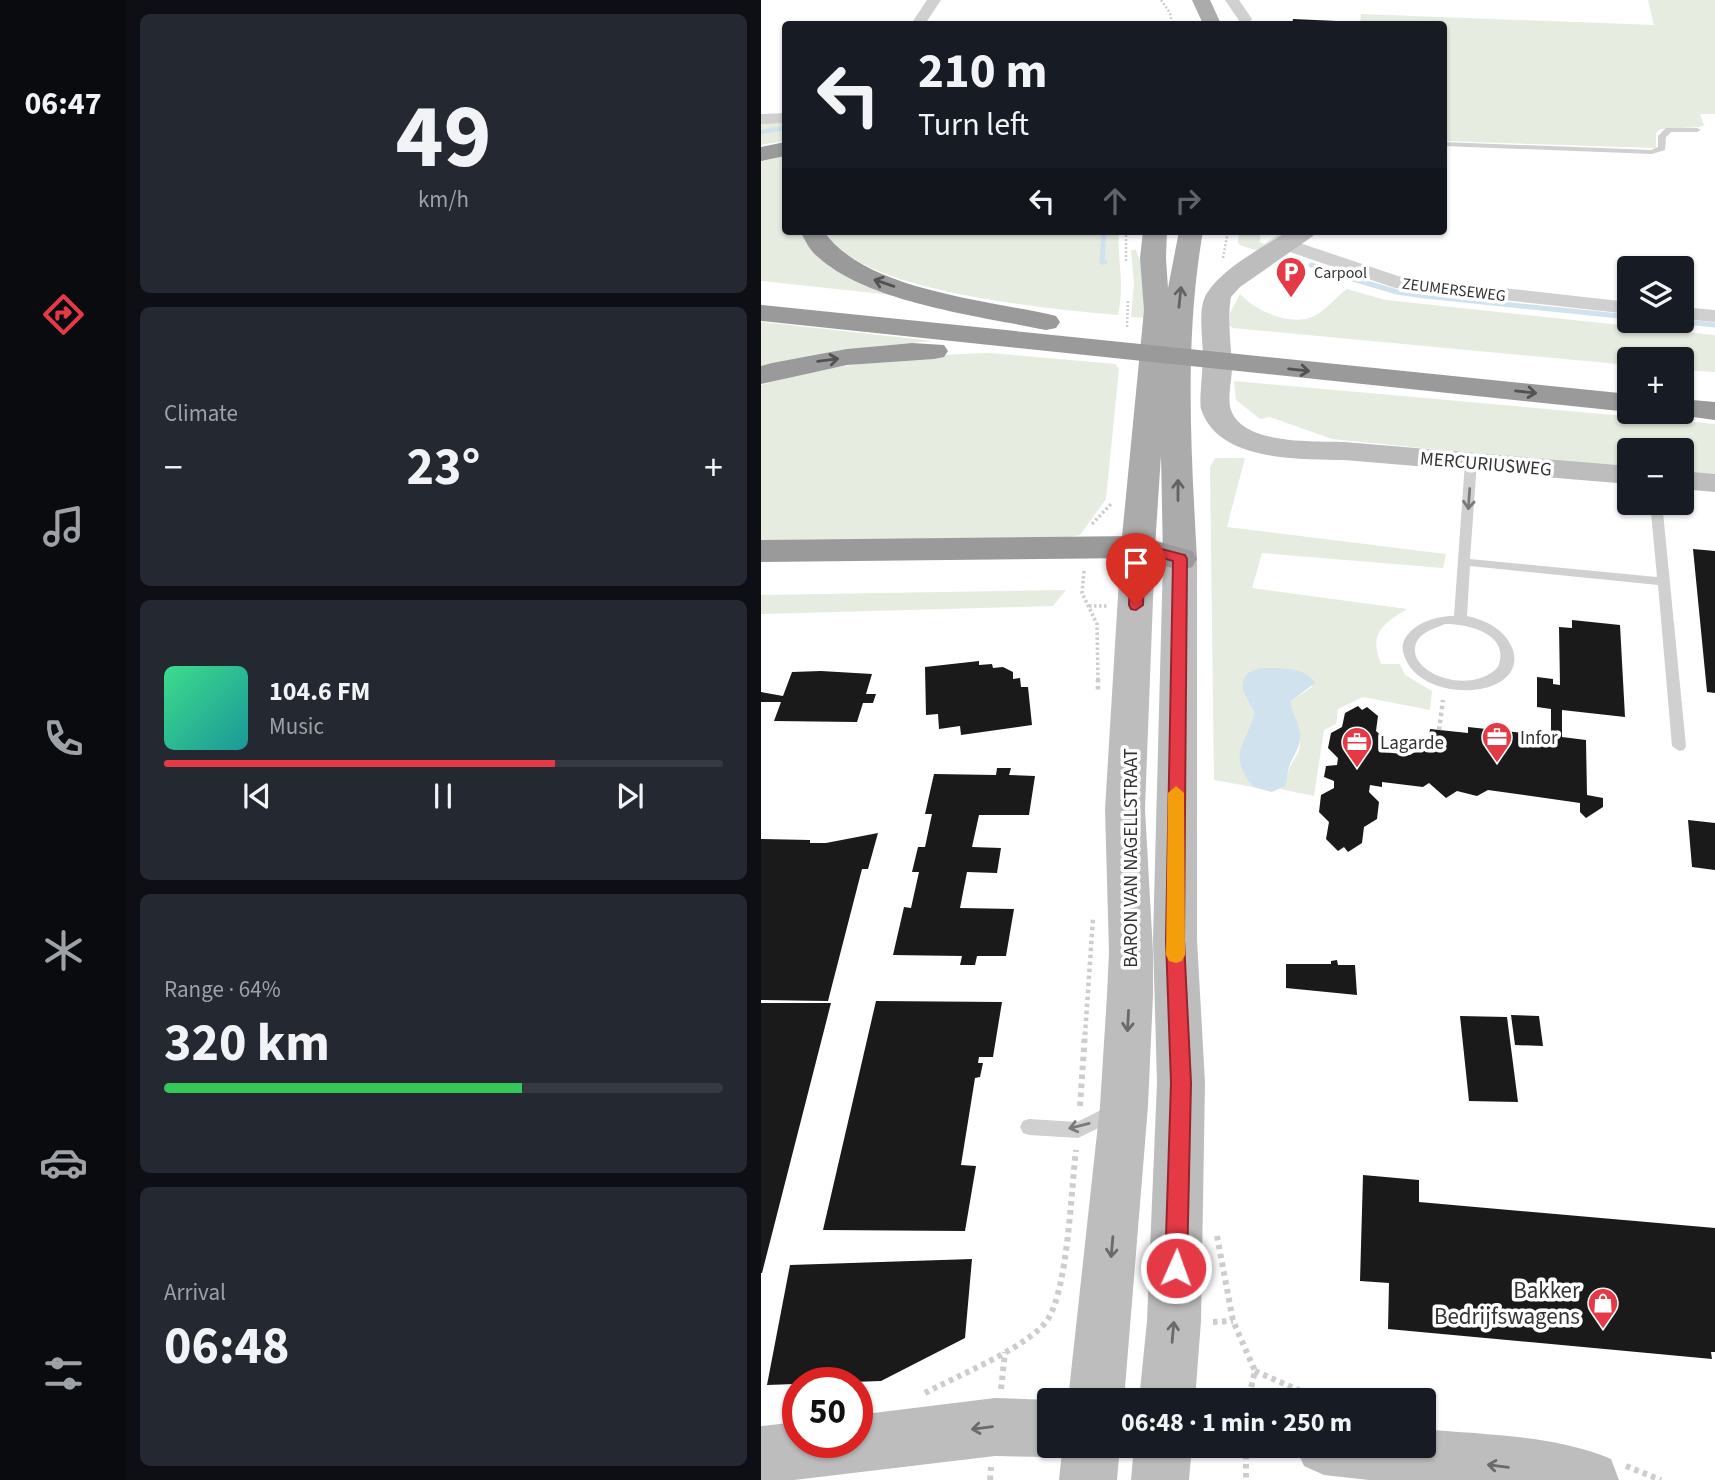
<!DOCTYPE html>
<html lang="en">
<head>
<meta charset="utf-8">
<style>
  body { margin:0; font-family:"Source Sans 3",sans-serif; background:#242831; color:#f1f3f6; height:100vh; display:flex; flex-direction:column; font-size:26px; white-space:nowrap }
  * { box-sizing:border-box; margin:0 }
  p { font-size:23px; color:#9ea1a6 }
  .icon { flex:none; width:38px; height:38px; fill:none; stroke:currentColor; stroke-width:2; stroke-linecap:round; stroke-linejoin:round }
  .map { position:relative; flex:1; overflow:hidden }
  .details { display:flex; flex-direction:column; gap:14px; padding:14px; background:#0d0f14; width:635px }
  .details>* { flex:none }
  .hud { position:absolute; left:21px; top:21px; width:665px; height:214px; border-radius:7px; box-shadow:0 2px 5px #0004; background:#171b24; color:#f1f3f6; overflow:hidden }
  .buttons { position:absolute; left:856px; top:256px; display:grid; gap:14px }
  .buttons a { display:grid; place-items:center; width:77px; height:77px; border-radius:7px; background:#171b24; box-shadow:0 2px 5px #0004; font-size:35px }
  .speed { position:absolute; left:21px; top:1367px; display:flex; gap:14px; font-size:35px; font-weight:700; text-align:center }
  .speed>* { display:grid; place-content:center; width:91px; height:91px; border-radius:50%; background:#171b24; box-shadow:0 2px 5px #0004; line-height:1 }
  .speed .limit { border:10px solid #d22; background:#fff; color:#111 }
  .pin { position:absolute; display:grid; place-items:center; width:60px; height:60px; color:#fff; margin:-72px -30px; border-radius:50% 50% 50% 0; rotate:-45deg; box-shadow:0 0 7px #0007 }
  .pin .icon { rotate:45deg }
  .me { position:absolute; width:77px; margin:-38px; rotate:2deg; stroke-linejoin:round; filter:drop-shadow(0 0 5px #0008) }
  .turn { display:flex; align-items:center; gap:24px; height:147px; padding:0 21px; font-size:32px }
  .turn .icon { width:91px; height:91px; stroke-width:2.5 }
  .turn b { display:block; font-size:49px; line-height:60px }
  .lanes { display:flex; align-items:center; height:66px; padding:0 21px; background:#0003; justify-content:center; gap:35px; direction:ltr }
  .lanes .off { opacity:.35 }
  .big { font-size:52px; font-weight:700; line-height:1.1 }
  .details .widget { flex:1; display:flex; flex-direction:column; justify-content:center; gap:10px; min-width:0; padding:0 24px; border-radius:10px; background:#242831 }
  .details .dial { align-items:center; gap:0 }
  .dial b { font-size:91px; line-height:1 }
  .song { display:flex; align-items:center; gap:21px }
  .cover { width:84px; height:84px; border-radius:10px; background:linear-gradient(135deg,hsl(150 70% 55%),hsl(180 70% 35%)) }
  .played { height:7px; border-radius:4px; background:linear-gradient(90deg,#e63946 70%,#363941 70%) }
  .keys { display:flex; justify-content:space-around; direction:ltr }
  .heat { display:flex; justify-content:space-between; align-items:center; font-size:38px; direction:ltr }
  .charge { height:10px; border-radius:5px; background:linear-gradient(90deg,#34c759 64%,#363941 0) }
  .trip { position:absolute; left:276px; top:1388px; width:399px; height:70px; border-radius:7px; background:#171b24; box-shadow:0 2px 5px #0004; font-weight:700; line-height:70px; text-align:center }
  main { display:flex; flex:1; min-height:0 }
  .dock { display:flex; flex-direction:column; width:126px; justify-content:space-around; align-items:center; background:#090b0e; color:#9ea1a6 }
  .dock .icon { width:49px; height:49px }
  .dock .active { color:#e63946 }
  .dock b { font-size:32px; color:#f1f3f6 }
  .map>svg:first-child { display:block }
  .green { fill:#e6ecdf }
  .water { fill:#cfe2ee }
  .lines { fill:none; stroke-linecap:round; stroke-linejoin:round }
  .stream-far1 { stroke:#cfe2ee; stroke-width:4.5 }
  .stream { stroke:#cfe2ee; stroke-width:5 }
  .building { fill:#1a1a1a }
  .path-far3 { stroke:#cdcdcd; stroke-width:2.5; stroke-dasharray:2 2; stroke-linecap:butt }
  .path-far2 { stroke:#cdcdcd; stroke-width:3.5; stroke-dasharray:2.5 2.5; stroke-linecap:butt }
  .path-far1 { stroke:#cdcdcd; stroke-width:4.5; stroke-dasharray:3.5 3.5; stroke-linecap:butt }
  .path { stroke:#cdcdcd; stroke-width:6; stroke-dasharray:4.5 4.5; stroke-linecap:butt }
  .lane { fill:#d0d0d0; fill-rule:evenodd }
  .street { fill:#d0d0d0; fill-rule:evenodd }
  .secondary { fill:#bdbdbd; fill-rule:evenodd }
  .primary { fill:#ababab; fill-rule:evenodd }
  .highway { fill:#9a9a9a; fill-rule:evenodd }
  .oneway { stroke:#525252 }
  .oneway2 { stroke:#636363 }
  .oneway3 { stroke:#7a7a7a }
  .oneway4 { stroke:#6a6a6a }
  .route { fill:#e63946; stroke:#96252e; stroke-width:2 }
  .slow { fill:#f59e0b }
  .labels { text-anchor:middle; stroke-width:7; stroke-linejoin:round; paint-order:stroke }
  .far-poi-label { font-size:16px; fill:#333; stroke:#fff; text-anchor:start }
  .far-street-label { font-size:16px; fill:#333; stroke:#fff }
  .street-label { font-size:19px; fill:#333; stroke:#fff }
  .poi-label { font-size:19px; fill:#333; stroke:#fff; text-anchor:start }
  .near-poi-label { font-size:23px; fill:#333; stroke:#fff; text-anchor:end }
</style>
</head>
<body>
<main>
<nav class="dock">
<b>06:47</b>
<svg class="icon active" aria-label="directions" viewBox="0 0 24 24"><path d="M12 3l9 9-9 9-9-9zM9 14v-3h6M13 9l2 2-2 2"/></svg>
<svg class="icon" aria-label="music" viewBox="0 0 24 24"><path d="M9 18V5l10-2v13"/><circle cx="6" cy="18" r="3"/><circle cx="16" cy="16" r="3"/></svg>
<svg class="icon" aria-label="phone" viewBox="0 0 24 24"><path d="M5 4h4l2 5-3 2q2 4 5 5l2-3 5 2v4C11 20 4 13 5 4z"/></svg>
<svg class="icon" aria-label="climate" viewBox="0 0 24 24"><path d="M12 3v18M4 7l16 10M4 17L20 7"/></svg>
<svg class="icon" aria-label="car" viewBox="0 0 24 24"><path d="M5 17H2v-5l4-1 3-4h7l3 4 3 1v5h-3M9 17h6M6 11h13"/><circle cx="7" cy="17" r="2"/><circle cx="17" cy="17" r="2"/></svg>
<svg class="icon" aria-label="filters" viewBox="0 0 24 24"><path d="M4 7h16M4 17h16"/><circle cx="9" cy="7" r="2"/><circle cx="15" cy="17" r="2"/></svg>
</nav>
<section class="details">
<div class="widget dial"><b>49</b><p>km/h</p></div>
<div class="widget"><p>Climate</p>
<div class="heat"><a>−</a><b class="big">23°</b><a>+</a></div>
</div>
<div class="widget">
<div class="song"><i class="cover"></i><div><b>104.6 FM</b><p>Music</p></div></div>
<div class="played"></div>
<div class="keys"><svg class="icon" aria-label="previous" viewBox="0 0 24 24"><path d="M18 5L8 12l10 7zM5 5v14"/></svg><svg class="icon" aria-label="pause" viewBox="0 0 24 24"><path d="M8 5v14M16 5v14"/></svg><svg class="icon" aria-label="next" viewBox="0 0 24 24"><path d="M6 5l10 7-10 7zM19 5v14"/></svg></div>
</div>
<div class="widget"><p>Range · 64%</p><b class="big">320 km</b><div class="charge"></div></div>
<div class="widget"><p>Arrival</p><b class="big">06:48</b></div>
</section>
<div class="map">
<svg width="954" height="1480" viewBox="0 0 954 1480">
  <rect width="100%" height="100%" fill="#fff"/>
  <path class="green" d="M 887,0 L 954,0 L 954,114 L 939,114 L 943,125 L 940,127 L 899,129 L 895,133 L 895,148 L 683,141 L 682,24 L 599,24 L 600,14 L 893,25 Z
    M 0,120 L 24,120 L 24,141 L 0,145 Z
    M 24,152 L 24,231 L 40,231 C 48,261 123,285 150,297 L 0,281 L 0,157 Z
    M 65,231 L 358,231 C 356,262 364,282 357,315 C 295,309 93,293 65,231 Z
    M 478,231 L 500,231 L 499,242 L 503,244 L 522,231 L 537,231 L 504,253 L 479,245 L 477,242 Z
    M 370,250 L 375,250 L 388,285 L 386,318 L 370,317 L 373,283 Z
    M 586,289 L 625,300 L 954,335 L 954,372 L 921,370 L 920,359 L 868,359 L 868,365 L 472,328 L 468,325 L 469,313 L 479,294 C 495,311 528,326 551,317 C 563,312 575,297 586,289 Z
    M 0,322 L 172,341 L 115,346 L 0,370 Z
    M 230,353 L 354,364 L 358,369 L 345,499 L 319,535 L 302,538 L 0,540 L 0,385 C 76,363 151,355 230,353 Z
    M 473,381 L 954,424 L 954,477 L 921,474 L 920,450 L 868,450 L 868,469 L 571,439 L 509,417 L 499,419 L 475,400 Z
    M 454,458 L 484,458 L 466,527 L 685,554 L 682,568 L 501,553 L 491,588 L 646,609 C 620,625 608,634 620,664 L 639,664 L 644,675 L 671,691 L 669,710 L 602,697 L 577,709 L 575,724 L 563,730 L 553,796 L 519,789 C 526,784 525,778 528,770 C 530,762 536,757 538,750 C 543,732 528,717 530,701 L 551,687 L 552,679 L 542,673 L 483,694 L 493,712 C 489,733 477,768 492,787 L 453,780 L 449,467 Z
    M 305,590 L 292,606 L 0,614 L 0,595 Z"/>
  <path class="water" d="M 499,668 C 516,668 545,666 554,683 L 530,701 C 529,712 536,718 538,728 C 542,744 535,750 529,764 C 526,771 527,779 524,786 L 511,792 L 492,787 C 464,750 488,744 493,712 C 486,697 475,688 487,673 Z"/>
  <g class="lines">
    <path class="stream-far1" d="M 0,132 L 24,128"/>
    <path class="stream" d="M 343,231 L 341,262 L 344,262
      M 550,265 L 572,272
      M 592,279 L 636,292 L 664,296 L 868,317
      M 905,320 L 954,325"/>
  </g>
  <path class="building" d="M 532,19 L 597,22 L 597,24 L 531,24 Z
    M 932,549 L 954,551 L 954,693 L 946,692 Z
    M 811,620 L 859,625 L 864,717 L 801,710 L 801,737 L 825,740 L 826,795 L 842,798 L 842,807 L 825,818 L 819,812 L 819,803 L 727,790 L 716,796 L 696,791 L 685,798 L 668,783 L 662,787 L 621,782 L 621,787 L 609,785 L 608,792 L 618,802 L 616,819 L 603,827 L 601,843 L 587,852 L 583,847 L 577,851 L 565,839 L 568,822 L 558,812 L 560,795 L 573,788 L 573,781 L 563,777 L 565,766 L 576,765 L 577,758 L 567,748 L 570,733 L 581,727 L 584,713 L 597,706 L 601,710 L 606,707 L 617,716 L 615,731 L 625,740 L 623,752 L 649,755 L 667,744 L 669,729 L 707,733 L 707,727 L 790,736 L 790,709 L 776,707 L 776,677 L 792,679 L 792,684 L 799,685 L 798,627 L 811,628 Z
    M 218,661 L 218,665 L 231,664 L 232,668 L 242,667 L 252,672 L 252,679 L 259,678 L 260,687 L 267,687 L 271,725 L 200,735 L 199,726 L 178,729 L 177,714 L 165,715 L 164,667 Z
    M 60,671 L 111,674 L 105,694 L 115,694 L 112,703 L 102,703 L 96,722 L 13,721 L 20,702 L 0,702 L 0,692 L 22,696 L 31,672 Z
    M 236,768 L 250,768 L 248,775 L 274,776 L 268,815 L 218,815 L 211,847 L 240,848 L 236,873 L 206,872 L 199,908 L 253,909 L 245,956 L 216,956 L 214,965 L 199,965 L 201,956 L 132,955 L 143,907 L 150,908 L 158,872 L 151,872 L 157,847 L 164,847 L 171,814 L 164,814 L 173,774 L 235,775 Z
    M 927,820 L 954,823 L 954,870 L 931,867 Z
    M 117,833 L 107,869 L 101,869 L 67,1001 L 0,1000 L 0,839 L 49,840 L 49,843 L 65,843 Z
    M 576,960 L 577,965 L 594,965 L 596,995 L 525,988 L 525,964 L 570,964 L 570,961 Z
    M 115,1001 L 241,1002 L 232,1057 L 218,1057 L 217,1063 L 222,1063 L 219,1077 L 214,1078 L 200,1165 L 215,1166 L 204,1231 L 62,1230 Z
    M 0,1003 L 70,1003 L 1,1273 L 0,1273 Z
    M 750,1015 L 778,1016 L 782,1046 L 754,1045 Z
    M 699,1016 L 746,1017 L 757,1102 L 708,1101 Z
    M 602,1175 L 658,1180 L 658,1202 L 954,1228 L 954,1352 L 950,1352 L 951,1359 L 627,1329 L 628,1283 L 599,1281 Z
    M 211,1259 L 204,1338 L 120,1381 L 6,1385 L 29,1265 Z"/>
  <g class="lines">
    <path class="path-far3" d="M 400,0 L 409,13 L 411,24
      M 365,231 L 365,261
      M 462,258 L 467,231
      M 875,325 L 911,328
      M 366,327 L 367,301"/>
    <path class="path-far2" d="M 331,524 L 351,503
      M 323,571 L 321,593 L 336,624 L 337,681
      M 328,606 L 347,606"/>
    <path class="path-far1" d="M 337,679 L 337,691
      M 678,730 L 682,700
      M 324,1035 L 332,919"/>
    <path class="path" d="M 319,1106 L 324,1033
      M 456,1236 L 472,1321 L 494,1371 L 487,1400
      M 452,1322 L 472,1321
      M 494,1371 L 560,1400
      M 240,1389 L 244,1352
      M 164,1393 C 194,1377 270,1346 287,1319 C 307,1287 310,1191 315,1150
      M 485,1446 L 485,1480
      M 865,1466 L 900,1480
      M 229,1480 L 230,1467"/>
    <path class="lane" d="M 905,128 L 936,128 L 940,130 L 936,132 L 910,132 L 905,137 L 904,150 L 891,154 L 682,146 L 682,142 L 890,150 L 897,147 L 897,136 Z
      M 710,459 L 716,462 L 709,559 L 896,577 L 889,502 L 901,502 L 925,746 L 923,750 L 918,751 L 911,746 L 897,585 L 709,566 L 706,616 C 725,620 745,630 752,650 C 766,697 669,705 646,662 C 642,654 639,645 645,637 C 655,622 676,616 693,616 L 704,462 ZM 684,624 C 708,624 750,634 737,667 C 708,698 641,671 656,641 C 662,631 675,628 684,624 Z
      M 352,1104 L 358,1106 L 361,1112 L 358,1118 L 317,1138 L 268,1135 L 262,1133 L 259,1127 L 262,1121 L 268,1119 L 316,1122 Z"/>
    <path class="street" d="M 166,0 L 180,0 L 164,24 L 150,24 Z
      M 464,0 L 478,0 L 491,19 L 489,22 L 479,22 Z
      M 24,113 L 24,123 L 0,124 L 0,114 Z
      M 524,238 L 637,276 L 868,302 L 868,314 L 634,288 L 517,248 L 514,244 Z
      M 920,307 L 954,310 L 954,322 L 920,319 Z"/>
    <path class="secondary" d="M 527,231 L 555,231 L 552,236 L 479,287 L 470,297 C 466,320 470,344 471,367 C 471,379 466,399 470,410 C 482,445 553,441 583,442 L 868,466 L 868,484 L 583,460 C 539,459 457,462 440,409 C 438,402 442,368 442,356 C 442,338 436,308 446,293 C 464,266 500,249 527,231 Z
      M 920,471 L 954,474 L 954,492 L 920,489 Z
      M 377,536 L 389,540 L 394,547 L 384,809 L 392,952 L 392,995 L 387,1106 L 363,1400 L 307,1400 L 339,1106 L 346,995 L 348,952 L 344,809 L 360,547 L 365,540 Z
      M 419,548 L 431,551 L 436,559 L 436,940 L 444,1083 L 440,1321 L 434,1400 L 378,1400 L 386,1321 L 396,1083 L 392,940 L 402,559 L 407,551 Z
      M 234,1398 L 290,1400 L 289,1446 L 359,1446 L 356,1480 L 298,1480 L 301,1452 L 289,1457 L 234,1456 L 33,1480 L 0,1480 L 0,1426 L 37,1422 L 37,1442 L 96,1442 L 96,1415 Z
      M 663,1429 C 725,1435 792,1435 850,1459 L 858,1480 L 608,1480 L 563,1475 L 543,1466 L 534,1446 L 663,1446 Z
      M 373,1446 L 431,1446 L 428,1480 L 370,1480 Z"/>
    <path class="primary" d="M 431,0 L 449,0 L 460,24 L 442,24 Z
      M 382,231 L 406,231 L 405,258 L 407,288 L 418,231 L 442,231 C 423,340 430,449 436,559 L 431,567 L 419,570 L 407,567 L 402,559 L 400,455 L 394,547 L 389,554 L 377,558 L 365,554 L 360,547 L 383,310 L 379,258 Z"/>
    <path class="highway" d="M 24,142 L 24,156 L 0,161 L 0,147 Z
      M 39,231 L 63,231 C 103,291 229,300 295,316 L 299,322 L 295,328 L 285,330 C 218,316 108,303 57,257 C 49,251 44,240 39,231 Z
      M 0,305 L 868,394 L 868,411 L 870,411 L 868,412 L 0,321 Z
      M 151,343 L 183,345 L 187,351 L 183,357 L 173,359 L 86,365 L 0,384 L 0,366 L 11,363 L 86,349 Z
      M 920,399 L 954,402 L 954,420 L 910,414 L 907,411 L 920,411 Z
      M 377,536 L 431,551 L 436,559 L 431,567 L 419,570 L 376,558 L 0,562 L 0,540 Z"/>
  </g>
  <defs><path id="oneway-shaft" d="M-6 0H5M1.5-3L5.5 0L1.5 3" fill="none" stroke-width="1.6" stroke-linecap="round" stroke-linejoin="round" transform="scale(1.75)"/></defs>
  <g class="oneway">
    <use href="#oneway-shaft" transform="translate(123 283) rotate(-161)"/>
    <use href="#oneway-shaft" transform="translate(67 360) rotate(-7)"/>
    <use href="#oneway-shaft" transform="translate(538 370) rotate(6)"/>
    <use href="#oneway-shaft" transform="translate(765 392) rotate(6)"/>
  </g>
  <g class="oneway2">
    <use href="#oneway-shaft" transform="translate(419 297) rotate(-84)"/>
    <use href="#oneway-shaft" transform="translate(417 490) rotate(-90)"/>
  </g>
  <g class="oneway3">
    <use href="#oneway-shaft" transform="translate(708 499) rotate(94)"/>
    <use href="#oneway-shaft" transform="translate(318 1126) rotate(166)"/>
  </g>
  <g class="oneway4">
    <use href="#oneway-shaft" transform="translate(367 1021) rotate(93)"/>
    <use href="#oneway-shaft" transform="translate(351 1247) rotate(95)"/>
    <use href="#oneway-shaft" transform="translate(412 1332) rotate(-85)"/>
    <use href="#oneway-shaft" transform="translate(221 1428) rotate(173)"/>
    <use href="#oneway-shaft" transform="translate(737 1466) rotate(-173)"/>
  </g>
  <path class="route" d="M 377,543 L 424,555 L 426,559 L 423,940 L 430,1083 L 426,1268 L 422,1276 L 415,1279 L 407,1276 L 404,1268 L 410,1083 L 405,940 L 412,561 L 384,553 L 382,605 L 375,610 L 370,609 L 368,605 L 370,547 Z"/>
  <path class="slow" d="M 415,786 L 423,793 L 424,955 L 421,961 L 415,963 L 408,961 L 405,955 L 407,793 Z"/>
  <defs>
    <g id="parking-pin" transform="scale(1.575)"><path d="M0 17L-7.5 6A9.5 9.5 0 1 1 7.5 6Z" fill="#e63946" stroke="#fff"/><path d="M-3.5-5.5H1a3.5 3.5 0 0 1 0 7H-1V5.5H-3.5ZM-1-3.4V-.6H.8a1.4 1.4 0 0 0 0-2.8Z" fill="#fff"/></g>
    <g id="office-pin" transform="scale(1.575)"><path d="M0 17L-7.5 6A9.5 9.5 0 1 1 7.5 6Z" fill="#e63946" stroke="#fff"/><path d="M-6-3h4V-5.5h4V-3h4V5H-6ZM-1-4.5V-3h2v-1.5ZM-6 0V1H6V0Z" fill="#fff"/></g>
    <g id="shop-pin" transform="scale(1.575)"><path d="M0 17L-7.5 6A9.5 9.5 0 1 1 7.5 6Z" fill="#e63946" stroke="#fff"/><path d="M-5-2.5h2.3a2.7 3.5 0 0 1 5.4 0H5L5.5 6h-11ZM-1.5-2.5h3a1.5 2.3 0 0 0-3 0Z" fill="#fff"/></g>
  </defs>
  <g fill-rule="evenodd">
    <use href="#parking-pin" x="530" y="272"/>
    <use href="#office-pin" x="736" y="737"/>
    <use href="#office-pin" x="596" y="742"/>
    <use href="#shop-pin" x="842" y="1303"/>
  </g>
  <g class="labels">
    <g class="far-poi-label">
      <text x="553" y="278">Carpool</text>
    </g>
    <g class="far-street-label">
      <text transform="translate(693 289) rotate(7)" y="6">ZEUMERSEWEG</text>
    </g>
    <g class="street-label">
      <text transform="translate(725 463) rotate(5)" y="7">MERCURIUSWEG</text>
      <text transform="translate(369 858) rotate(-90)" y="7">BARON VAN NAGELLSTRAAT</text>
    </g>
    <g class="poi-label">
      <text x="759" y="744">Infor</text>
      <text x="619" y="749">Lagarde</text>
    </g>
    <g class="near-poi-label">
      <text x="819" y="1298">Bakker<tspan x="819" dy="26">Bedrijfswagens</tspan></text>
    </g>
  </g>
</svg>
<div class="buttons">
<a><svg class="icon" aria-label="layers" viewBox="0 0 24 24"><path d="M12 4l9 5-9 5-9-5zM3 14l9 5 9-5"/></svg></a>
<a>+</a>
<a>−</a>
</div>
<div class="speed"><div class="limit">50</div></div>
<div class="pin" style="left:375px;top:605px;background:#d93025"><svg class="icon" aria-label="arrive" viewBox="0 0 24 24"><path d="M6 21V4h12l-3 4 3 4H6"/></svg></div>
<svg class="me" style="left:415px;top:1268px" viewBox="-20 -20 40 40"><circle r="17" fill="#e63946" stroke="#fff" stroke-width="3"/><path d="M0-11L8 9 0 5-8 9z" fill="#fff"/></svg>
<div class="trip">06:48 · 1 min · 250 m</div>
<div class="hud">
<div class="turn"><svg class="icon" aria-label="left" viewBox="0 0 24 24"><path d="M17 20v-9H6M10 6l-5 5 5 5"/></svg><div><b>210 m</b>Turn left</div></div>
<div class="lanes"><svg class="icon" aria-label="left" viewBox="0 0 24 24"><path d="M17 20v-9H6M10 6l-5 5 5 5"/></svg><svg class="icon off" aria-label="ahead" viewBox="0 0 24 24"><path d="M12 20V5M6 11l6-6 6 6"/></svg><svg class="icon off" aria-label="right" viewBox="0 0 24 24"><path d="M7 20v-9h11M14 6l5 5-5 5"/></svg></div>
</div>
</div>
</main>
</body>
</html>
